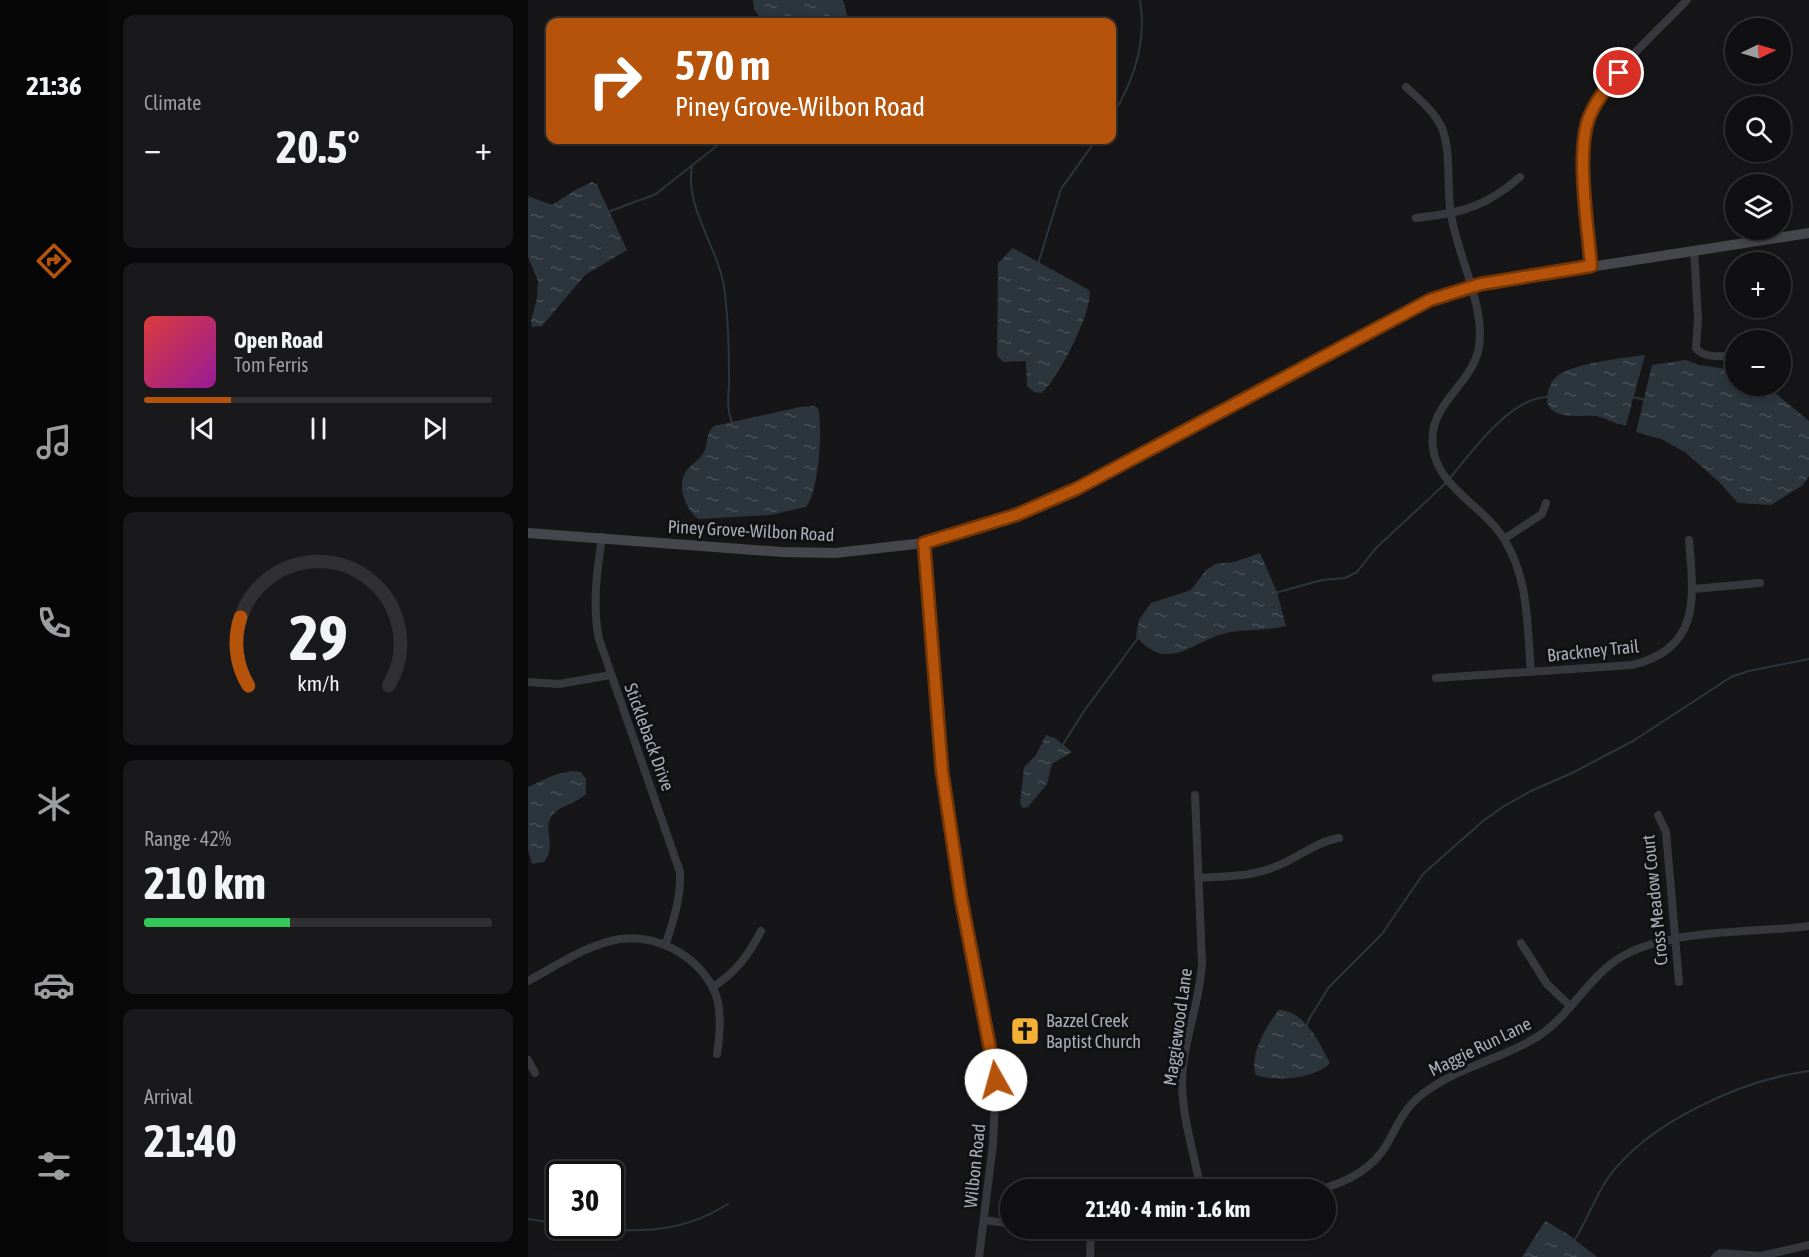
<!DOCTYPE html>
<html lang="en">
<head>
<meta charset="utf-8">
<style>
  body { margin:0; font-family:"Asap Condensed",sans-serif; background:#19191b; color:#f1f3f6; height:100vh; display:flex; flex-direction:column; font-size:22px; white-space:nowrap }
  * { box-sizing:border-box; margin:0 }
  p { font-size:20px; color:#9c9d9f }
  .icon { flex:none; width:33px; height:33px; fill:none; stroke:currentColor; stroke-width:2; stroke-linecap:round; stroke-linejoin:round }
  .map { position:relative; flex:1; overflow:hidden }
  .drawer { display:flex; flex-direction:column; gap:15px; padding:15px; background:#09090a; width:420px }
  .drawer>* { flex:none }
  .hud { position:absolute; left:18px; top:18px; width:570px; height:126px; border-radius:12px; box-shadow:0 3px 9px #0003,0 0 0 2px #303032; background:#b45309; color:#fff; overflow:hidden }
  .needle { width:39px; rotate:85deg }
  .buttons { position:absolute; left:1197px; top:18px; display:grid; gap:12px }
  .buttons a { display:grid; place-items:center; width:66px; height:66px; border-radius:50%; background:#101012; box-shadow:0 3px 9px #0003,0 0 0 2px #303032; font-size:30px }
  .speed { position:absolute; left:18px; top:1161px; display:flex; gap:12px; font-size:30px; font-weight:700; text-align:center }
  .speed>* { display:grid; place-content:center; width:78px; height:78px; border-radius:50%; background:#101012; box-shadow:0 3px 9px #0003,0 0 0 2px #303032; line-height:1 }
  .speed .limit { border:3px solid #111; border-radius:9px; background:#fff; color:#111 }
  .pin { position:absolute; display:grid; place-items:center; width:51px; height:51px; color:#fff; margin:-26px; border:3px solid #fff; border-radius:50%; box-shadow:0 2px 6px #0007 }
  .me { position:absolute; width:66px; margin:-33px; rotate:353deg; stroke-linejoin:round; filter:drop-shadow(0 0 4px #0008) }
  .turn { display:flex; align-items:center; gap:21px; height:126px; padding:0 30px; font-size:27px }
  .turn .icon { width:78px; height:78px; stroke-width:2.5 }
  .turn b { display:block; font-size:42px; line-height:51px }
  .big { font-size:45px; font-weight:700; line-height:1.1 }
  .drawer .tile { flex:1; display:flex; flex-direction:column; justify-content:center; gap:9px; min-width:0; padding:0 21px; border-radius:12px; background:#19191b }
  .drawer .dial { align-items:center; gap:0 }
  .dial svg { height:156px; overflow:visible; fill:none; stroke:#303032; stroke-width:7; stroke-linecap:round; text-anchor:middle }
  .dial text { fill:#f1f3f6; stroke:none }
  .song { display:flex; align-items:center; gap:18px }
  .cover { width:72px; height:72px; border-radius:9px; background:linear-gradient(135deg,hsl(0 70% 55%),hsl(300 70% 35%)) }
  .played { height:6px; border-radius:3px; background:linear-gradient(90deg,#b45309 25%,#303032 25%) }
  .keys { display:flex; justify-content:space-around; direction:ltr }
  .heat { display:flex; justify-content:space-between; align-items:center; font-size:33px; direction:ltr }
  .charge { height:9px; border-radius:4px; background:linear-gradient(90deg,#34c759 42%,#303032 0) }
  .trip { position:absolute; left:472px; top:1179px; width:336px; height:60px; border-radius:30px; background:#101012; box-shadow:0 3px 9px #0003,0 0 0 2px #303032; font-weight:700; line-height:60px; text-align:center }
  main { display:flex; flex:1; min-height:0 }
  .tabs { display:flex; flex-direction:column; width:108px; justify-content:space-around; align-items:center; background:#060607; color:#9c9d9f }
  .tabs .icon { width:42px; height:42px }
  .tabs .on { color:#b45309 }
  .tabs b { font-size:27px; color:#f1f3f6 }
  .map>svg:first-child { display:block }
  .water { fill:url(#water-ripples) }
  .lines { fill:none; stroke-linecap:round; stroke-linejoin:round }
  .stream { stroke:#2c353c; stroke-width:2 }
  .street { stroke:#37383d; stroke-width:8 }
  .secondary { stroke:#45474d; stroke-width:10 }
  .route-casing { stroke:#753606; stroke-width:15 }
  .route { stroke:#b45309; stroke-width:10 }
  .labels { text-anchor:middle; stroke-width:6; stroke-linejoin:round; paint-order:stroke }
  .street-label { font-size:18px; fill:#a8adb8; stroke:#111113 }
  .poi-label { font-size:18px; fill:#a8adb8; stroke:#111113; text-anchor:start }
</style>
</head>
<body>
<main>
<nav class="tabs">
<b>21:36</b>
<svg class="icon on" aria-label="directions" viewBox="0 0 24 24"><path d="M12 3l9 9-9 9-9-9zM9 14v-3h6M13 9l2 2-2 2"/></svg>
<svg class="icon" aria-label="music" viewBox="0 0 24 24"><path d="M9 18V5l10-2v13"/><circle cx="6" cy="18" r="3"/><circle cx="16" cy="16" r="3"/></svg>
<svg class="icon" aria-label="phone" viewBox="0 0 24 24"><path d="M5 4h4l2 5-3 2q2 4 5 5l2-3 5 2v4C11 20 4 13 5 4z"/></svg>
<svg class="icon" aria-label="climate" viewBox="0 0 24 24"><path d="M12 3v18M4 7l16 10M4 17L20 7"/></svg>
<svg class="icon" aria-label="car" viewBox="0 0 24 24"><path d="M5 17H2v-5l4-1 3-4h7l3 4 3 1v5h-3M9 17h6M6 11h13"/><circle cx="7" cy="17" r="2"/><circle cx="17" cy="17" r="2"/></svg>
<svg class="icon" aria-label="filters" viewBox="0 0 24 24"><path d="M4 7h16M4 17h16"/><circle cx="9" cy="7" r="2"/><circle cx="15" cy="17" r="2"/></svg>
</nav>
<section class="drawer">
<div class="tile"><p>Climate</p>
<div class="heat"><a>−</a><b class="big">20.5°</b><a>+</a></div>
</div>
<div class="tile">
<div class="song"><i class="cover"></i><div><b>Open Road</b><p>Tom Ferris</p></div></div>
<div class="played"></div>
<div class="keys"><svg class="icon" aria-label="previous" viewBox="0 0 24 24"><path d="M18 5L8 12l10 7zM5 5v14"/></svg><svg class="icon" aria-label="pause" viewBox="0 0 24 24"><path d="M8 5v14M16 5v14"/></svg><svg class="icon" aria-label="next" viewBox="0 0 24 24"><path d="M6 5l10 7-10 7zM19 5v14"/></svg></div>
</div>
<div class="tile dial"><svg viewBox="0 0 100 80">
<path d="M14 69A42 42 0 1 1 86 69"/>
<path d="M14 69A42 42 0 0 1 10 34" stroke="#b45309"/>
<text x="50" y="56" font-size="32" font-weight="700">29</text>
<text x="50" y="72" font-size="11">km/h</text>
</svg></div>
<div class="tile"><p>Range · 42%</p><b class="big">210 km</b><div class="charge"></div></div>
<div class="tile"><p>Arrival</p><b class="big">21:40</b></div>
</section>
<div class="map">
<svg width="1281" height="1257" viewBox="0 0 1281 1257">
  <defs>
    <pattern id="water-ripples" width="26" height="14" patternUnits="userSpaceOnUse" patternTransform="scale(1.5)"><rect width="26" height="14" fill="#2c353c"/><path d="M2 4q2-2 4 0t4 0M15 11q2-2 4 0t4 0" fill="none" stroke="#485056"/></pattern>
  </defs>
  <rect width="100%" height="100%" fill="#161618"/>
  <path class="water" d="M 225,0 L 315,0 L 321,22 L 235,22 L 226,9 Z
    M 64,182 L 69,185 L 99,250 L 57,275 L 14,326 L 4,327 L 3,321 L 9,298 L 10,281 L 0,257 L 0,196 L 24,205 L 49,189 Z
    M 485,248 L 561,290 C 567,307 528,384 513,393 L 506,392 L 499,386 L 498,361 L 476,362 L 469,356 L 470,263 Z
    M 1117,355 L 1098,425 C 1088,425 1078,418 1068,416 C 1055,415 1038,418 1027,412 C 1012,405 1021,380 1032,374 C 1050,363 1094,358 1117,355 Z
    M 1158,360 L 1171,365 L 1207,370 L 1208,386 L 1239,386 L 1281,421 L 1281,476 L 1275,485 L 1243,505 L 1210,503 L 1191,482 L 1157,452 L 1133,439 L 1108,432 L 1124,365 Z
    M 286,406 L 290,408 C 295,429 291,490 278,507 L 242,515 L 171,519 C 158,512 149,486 157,473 C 161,465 172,460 176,452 C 181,442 177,434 186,426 L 272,407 Z
    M 732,553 L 749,592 L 758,626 C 739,631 721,629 703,632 C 666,638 641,676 608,636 L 611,620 L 623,603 L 663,590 L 678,570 L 687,564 L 706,562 Z
    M 518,735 L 527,738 L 544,752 L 524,764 L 519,784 L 500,807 L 495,808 L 492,804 L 496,767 L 508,755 Z
    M 44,771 L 53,772 L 58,779 L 58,794 C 48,804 31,805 23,817 C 15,829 29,847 16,862 L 4,864 L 0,850 L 0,787 L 26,775 Z
    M 751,1010 C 777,1011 791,1042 802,1063 C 787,1079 748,1082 728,1075 C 720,1057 739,1024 751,1010 Z
    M 1017,1221 L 1038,1233 L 1069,1257 L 994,1257 Z"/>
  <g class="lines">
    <path class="stream" d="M 584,116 C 606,81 619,42 612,0
      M 164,166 C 156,209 193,250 197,294 C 200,319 201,347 201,373 C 202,389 197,407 204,422
      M 80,212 L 128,194 L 196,140
      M 510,264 L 533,189 L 568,140
      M 1105,397 L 1117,400
      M 922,478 C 945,450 984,396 1021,397
      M 747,593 L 794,580 L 817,578 L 829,572 L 848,548 L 919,482
      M 534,746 L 556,711 L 610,638
      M 778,1028 L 781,1019 L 801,987 L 854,934 L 895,874 L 955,821 L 976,806 L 1003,791 L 1044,773 L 1105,741 L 1203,677 L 1221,671 L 1281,659
      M 0,1219 L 32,1224
      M 42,1226 C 100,1232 148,1237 200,1204
      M 1045,1242 C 1059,1222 1066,1198 1080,1178 C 1120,1122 1214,1080 1281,1071"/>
    <path class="street" d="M 878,87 C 891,99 907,112 914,128 C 924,155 918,186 923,214 C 929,256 960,310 950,352 C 940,388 899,405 905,448 C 910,488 956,506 976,539 C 1001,579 999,626 1003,672
      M 888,218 C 933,213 958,207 992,177
      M 1166,250 L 1170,318 L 1168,348 C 1176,359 1194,356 1208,356
      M 1063,266 C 1060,226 1047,151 1062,115 C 1079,74 1128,33 1159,0
      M 74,537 C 69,572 64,604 71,639 L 152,872 C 153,897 146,919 138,943
      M 976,539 L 1014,514 L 1018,503
      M 396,543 L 414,771 L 433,898 L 468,1080 L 465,1144 L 451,1257
      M 1165,589 L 1232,583
      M 908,678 L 1104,665 C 1173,649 1166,597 1161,540
      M 0,682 L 31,684 L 83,675
      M 667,795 L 674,963 C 672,1003 655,1041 654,1081 C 654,1117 666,1154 673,1190
      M 1130,815 L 1138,832 L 1151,982
      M 670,878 C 695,876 721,877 744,868 C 768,860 786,842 811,838
      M 993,943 L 1019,984 L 1042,1006
      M 0,981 C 28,966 60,944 92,939 C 128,934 166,954 184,986 C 195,1005 192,1033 189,1054
      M 185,987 C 208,972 220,956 233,931
      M 0,1060 L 7,1073
      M 789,1190 C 818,1183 844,1170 859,1144 C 869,1126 876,1109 892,1096 C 926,1068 972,1060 1009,1037 C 1039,1018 1056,985 1083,964 C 1129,927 1223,934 1281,926
      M 457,1220 L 483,1224
      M 516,1228 L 563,1232 L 609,1228
      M 562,1257 L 563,1232
      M 1187,1257 L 1192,1253 L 1233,1256 L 1281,1245"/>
    <path class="secondary" d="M 0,533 L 254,552 L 307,553 L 396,543 L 488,515 L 548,489 L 886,307 L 953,284 L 1281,233"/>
  </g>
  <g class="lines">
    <g class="route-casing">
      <path id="route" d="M 468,1080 L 433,898 L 414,771 L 396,543 L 488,515 L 548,489 L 902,300 L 953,284 L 1063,266 C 1060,227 1047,149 1062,115 C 1069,99 1080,86 1091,73"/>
    </g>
    <use href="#route" class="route"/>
  </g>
  <defs>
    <g id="church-square" transform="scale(1.5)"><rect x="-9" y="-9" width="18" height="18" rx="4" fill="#f2b134" stroke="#111113"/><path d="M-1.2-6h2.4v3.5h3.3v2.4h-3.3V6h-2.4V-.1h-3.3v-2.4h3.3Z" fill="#111"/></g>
  </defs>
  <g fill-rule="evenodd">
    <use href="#church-square" x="497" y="1031"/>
  </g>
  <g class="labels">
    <g class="street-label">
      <text transform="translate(223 531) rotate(3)" y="6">Piney Grove-Wilbon Road</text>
      <text transform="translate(1065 651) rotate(-6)" y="6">Brackney Trail</text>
      <text transform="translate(121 737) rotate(70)" y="6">Stickleback Drive</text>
      <text transform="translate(1127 900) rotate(-96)" y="6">Cross Meadow Court</text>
      <text transform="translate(650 1027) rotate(-82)" y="6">Maggiewood Lane</text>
      <text transform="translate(952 1047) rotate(-26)" y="6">Maggie Run Lane</text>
      <text transform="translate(447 1166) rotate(-84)" y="6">Wilbon Road</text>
    </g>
    <g class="poi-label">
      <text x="518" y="1027">Bazzel Creek<tspan x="518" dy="21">Baptist Church</tspan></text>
    </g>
  </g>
</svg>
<div class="buttons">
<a><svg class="needle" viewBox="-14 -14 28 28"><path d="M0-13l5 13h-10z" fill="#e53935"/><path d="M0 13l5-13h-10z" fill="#9c9d9f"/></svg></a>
<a><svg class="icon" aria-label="search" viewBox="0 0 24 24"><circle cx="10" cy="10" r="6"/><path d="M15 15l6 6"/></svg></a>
<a><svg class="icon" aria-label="layers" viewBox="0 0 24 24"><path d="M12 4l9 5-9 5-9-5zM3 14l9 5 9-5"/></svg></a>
<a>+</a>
<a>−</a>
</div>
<div class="speed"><div class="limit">30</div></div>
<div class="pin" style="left:1091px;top:73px;background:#d93025"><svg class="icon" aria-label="arrive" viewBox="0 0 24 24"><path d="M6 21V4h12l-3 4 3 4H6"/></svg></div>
<svg class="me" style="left:468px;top:1080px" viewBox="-20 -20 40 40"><circle r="19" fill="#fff"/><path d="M0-13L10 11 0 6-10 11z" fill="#b45309"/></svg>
<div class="trip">21:40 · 4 min · 1.6 km</div>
<div class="hud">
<div class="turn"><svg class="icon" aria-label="right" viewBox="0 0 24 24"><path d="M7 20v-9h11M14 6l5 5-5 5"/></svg><div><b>570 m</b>Piney Grove-Wilbon Road</div></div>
</div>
</div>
</main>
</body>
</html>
